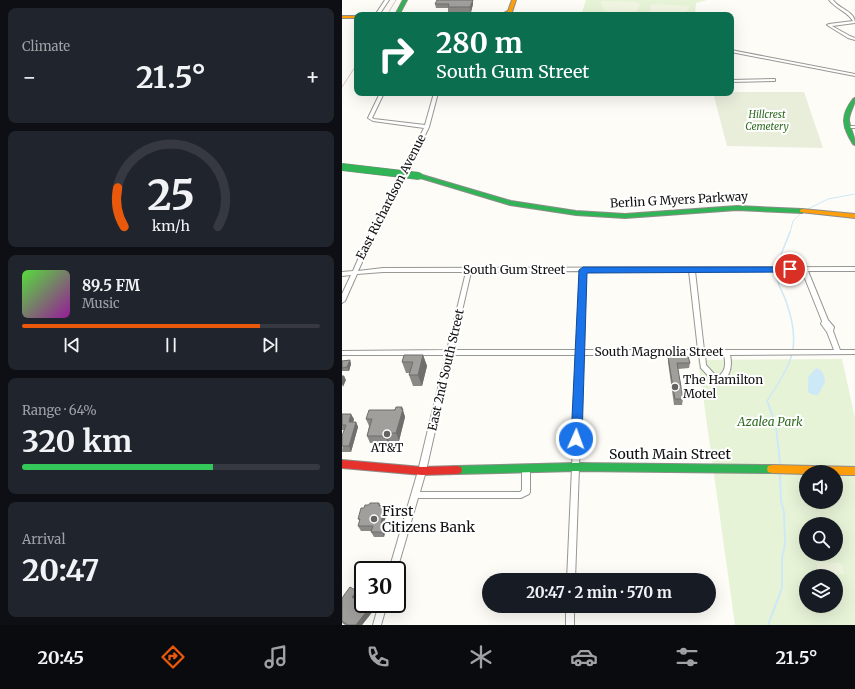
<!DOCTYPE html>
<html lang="en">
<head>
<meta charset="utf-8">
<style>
  body { margin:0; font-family:Merriweather,serif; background:#20242c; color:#f1f3f6; height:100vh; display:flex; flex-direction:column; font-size:15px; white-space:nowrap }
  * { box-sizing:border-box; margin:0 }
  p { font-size:13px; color:#9ea1a6 }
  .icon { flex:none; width:22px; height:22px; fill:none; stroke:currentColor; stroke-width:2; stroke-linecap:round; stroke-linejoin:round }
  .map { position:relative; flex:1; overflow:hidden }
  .panel { display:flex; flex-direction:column; gap:8px; padding:8px; background:#0d0f14; width:342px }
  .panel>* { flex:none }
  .hud { position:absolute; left:12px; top:12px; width:380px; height:84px; border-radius:8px; box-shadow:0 4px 16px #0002; background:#0b6e4f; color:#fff; overflow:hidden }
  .controls { position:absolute; left:457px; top:465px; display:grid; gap:8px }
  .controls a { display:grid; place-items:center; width:44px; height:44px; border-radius:50%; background:#171b24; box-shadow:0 4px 16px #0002; font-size:20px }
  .speed { position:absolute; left:12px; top:561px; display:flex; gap:8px; font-size:20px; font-weight:700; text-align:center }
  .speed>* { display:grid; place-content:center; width:52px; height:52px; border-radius:50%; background:#171b24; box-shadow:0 4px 16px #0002; line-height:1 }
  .speed .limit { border:2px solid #111; border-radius:6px; background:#fff; color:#111 }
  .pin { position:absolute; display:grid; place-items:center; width:34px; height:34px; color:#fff; margin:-17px; border:2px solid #fff; border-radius:50%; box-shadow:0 1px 4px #0007 }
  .me { position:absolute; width:44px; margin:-22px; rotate:2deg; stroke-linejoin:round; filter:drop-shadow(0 0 3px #0008) }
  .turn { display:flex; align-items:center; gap:14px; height:84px; padding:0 16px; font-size:18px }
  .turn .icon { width:52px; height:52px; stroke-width:2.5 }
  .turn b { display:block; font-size:28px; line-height:34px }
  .big { font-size:30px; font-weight:700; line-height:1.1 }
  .panel .widget { flex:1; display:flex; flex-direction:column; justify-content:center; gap:6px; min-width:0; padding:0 14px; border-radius:8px; background:#20242c }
  .panel .dial { align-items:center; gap:0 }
  .dial svg { height:104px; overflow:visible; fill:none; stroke:#363941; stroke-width:7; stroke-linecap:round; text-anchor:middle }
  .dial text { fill:#f1f3f6; stroke:none }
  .song { display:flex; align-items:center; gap:12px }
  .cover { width:48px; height:48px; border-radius:6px; background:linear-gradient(135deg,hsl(110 70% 55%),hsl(300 70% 35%)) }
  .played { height:4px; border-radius:2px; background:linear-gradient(90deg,#ea580c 80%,#363941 80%) }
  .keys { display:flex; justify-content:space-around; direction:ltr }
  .heat { display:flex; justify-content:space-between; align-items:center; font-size:22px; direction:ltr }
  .charge { height:6px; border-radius:3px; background:linear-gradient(90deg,#34c759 64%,#363941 0) }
  .trip { position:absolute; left:140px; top:573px; width:234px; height:40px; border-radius:20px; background:#171b24; box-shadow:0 4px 16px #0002; font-weight:700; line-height:40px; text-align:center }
  .tabs { display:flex; height:64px; justify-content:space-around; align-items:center; background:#090b0e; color:#9ea1a6 }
  .tabs .icon { width:28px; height:28px }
  .tabs .selected { color:#ea580c }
  .tabs b { font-size:18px; color:#f1f3f6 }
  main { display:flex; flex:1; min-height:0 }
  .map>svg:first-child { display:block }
  .green { fill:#e7f3d7; fill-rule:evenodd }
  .cemetery { fill:#e9eedb }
  .pitch { fill:#f0f6e1 }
  .water { fill:#cde8f7 }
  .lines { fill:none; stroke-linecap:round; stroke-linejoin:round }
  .stream-far2 { stroke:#cde8f7; stroke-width:1 }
  .stream-far1 { stroke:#cde8f7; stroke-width:1.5 }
  .stream { stroke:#cde8f7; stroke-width:2 }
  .street-casing { stroke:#979795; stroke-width:2 }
  .fast-casing { stroke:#8e8d8b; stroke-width:2 }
  .slow-casing { stroke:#8e8d8b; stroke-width:2 }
  .jam-casing { stroke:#8e8d8b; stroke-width:2 }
  .street { fill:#fffffe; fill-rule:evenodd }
  .fast { fill:#30b455; fill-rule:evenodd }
  .slow { fill:#ff9f0a; fill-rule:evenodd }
  .jam { fill:#e5322d; fill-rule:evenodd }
  .rail { stroke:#d9c6c7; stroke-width:1 }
  .fast-bridge-casing { stroke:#858482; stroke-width:8; stroke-linecap:butt }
  .fast-bridge { stroke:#30b455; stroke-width:7 }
  .wall { fill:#8a8986 }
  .shaded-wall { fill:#716f6d }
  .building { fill:#a19f9c; stroke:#716f6d }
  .route { fill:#1a73e8; stroke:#114b97 }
  .poi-dot { fill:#646362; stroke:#fff; stroke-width:1.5 }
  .labels { text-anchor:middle; stroke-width:4; stroke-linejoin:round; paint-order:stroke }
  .far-park-label { font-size:10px; font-style:italic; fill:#2f6b1f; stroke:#fff }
  .street-label { font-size:12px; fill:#111; stroke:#fff }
  .poi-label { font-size:12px; fill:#111; stroke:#fff; text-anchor:start }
  .park-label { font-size:12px; font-style:italic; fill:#2f6b1f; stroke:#fff }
  .near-street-label { font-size:14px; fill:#111; stroke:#fff }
  .near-poi-label { font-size:14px; fill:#111; stroke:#fff; text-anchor:start }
</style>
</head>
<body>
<main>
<section class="panel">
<div class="widget"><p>Climate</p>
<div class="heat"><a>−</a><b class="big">21.5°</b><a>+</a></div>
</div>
<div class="widget dial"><svg viewBox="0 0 100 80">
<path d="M14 69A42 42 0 1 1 86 69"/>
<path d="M14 69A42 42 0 0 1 9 39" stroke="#ea580c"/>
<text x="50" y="56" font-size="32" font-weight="700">25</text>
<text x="50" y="72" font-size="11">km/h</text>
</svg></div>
<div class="widget">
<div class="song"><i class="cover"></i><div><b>89.5 FM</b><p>Music</p></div></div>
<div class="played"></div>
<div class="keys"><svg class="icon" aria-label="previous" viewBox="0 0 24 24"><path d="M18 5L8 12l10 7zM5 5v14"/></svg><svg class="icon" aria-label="pause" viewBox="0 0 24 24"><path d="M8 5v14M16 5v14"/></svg><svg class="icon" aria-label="next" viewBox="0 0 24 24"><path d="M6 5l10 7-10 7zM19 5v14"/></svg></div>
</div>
<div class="widget"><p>Range · 64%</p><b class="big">320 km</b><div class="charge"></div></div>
<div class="widget"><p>Arrival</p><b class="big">20:47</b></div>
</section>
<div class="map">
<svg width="513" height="625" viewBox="0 0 513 625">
  <rect width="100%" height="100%" fill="#fdfcf7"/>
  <path class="green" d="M 224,0 L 365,0 L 354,3 L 353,14 L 349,15 L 239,15 L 244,0 Z
    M 500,359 L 513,418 L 513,625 L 393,625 L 356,360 ZM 464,472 L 494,472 L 494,502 L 464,502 ZM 464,524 L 494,524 L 494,554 L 464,554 ZM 464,576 L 494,576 L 494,606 L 464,606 Z"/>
  <path class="cemetery" d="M 389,92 L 462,92 L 481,148 L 385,146 L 371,93 Z"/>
  <path class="pitch" d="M 260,1 L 294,2 L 298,4 L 293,15 C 284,15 257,17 260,1 Z
    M 315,4 L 348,6 C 343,20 320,15 308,15 L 309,5 Z
    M 474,562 L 499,563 L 502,574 L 477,574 Z"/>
  <path class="water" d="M 474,368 C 481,370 482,375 483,382 L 476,395 L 472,395 L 467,393 C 465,388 467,382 466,377 Z"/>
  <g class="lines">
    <path class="stream-far2" d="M 462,211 L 486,199 L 513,194
      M 448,233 L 451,221 L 459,213"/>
    <path class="stream-far1" d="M 434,267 L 448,232
      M 426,404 L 425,401 C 449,364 460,348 445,304 C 442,293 434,284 434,272"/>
    <path class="stream" d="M 426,403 L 434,426 L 438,463
      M 426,625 L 440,588 L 440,558 L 443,544 L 442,512 L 439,501 L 438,473"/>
    <g class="street-casing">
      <path id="street" d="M 43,0 L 47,0 L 37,15 L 33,15 Z
        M 487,0 L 491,0 C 497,9 513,11 513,23 L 490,26 L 508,36 L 513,38 L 513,40 L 506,38 L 485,25 L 487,24 L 511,21 C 506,12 494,9 487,0 Z
        M 389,50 L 513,74 L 513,76 L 389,52 Z
        M 433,79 L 433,81 L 432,81 L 389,82 L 389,80 Z
        M 38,93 L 42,93 L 30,118 L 32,119 L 83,125 L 92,93 L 96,93 L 87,127 L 48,208 L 33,234 L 16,271 L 41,268 L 513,267 L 513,271 L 466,271 L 486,320 L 492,327 L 491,331 L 498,350 L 513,350 L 513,354 L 388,355 C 391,367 387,384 372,382 L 359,368 L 357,355 L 241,355 L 233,580 L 225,580 L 235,355 L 110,355 L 84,471 L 78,492 L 178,492 L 180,490 L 180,469 L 181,467 L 184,466 L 187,467 L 188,469 L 188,492 L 187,494 L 179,498 L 76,498 L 55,570 L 47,570 L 76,471 L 104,355 L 0,355 L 0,351 L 105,350 L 124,272 L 41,272 L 15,274 L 3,301 L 0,303 L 0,294 L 9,275 L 0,276 L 0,272 L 11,271 L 27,234 L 42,208 L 82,128 L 31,121 L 26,118 ZM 238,271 L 235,350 L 111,350 L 129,272 ZM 244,271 L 347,271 L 356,350 L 241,350 ZM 353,271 L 460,271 L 480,321 L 479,324 L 485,332 L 492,350 L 362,350 ZM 363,355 L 382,355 C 384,364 384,372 375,377 L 364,365 Z
        M 503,126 L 513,126 L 513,128 L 503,128 Z
        M 37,604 L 45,604 L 39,625 L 31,625 Z
        M 224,606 L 232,606 L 232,625 L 224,625 Z"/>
    </g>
    <g class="fast-casing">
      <path id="fast" d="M 61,0 L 65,0 L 57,15 L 53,15 Z
        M 513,98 C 513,106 507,112 507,120 C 508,129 513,136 513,145 L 511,144 C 500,126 498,116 511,99 Z
        M 77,174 L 169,201 L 234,211 L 283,214 L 395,206 L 460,209 L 463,211 L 460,213 L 395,210 L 283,218 L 234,215 L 168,205 L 75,177 L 74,176 Z
        M 233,463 L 430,465 L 434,466 L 435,469 L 434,472 L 430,473 L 233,471 L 115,474 L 111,473 L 110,470 L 111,467 L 115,466 Z"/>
    </g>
    <g class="slow-casing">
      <path id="slow" d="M 170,0 L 174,0 L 170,12 L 164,15 L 35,15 L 37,14 L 162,13 L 166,11 Z
        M 0,16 L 15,16 L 15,18 L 0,18 Z
        M 460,209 L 513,214 L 513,218 L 458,212 L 458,210 Z
        M 430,465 L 513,467 L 513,475 L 494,475 L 494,472 L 464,472 L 464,474 L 430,473 L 426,472 L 425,469 L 426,466 Z"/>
    </g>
    <g class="jam-casing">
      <path id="jam" d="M 0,460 L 80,467 L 115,466 L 119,467 L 120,470 L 119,473 L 115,474 L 80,475 L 0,468 Z"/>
    </g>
    <use href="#street" class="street"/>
    <use href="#fast" class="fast"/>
    <use href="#slow" class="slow"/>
    <use href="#jam" class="jam"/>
    <path class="rail" d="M 45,15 L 54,0
      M 0,87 L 15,64"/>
    <g class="fast-bridge-casing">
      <path id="fast-bridge" d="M 0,167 L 77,176"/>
    </g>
    <use href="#fast-bridge" class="fast-bridge"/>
  </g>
  <path class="wall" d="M 131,0 L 131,4 L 129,12 L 106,12 L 106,8 L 94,8 L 93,4 Z
    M 81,355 L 85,366 L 80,386 L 71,386 L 67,375 L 68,373 L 64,373 L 60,362 Z
    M 326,357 L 348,363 L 347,368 L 336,369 L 341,399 L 340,405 L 332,405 L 326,362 Z
    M 8,360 L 9,364 L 7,371 L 0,371 L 0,361 Z
    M 60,407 L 63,417 L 57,441 L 47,441 L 46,443 L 28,443 L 25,436 L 27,426 L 24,419 Z
    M 0,414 L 12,419 L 11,422 L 14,422 L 16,427 L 9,452 L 0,452 L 2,430 L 0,430 Z
    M 37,503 L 39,506 L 45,511 L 42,524 L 44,528 L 42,537 L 32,537 L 29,532 L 29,531 L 19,531 L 16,526 L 18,521 L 16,519 L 22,508 L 27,505 Z
    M 21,581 L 21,596 L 18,596 L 16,592 Z
    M 17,595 L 14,600 L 21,604 L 33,604 L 31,611 L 20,625 L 3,625 L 0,623 L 0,598 Z"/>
  <path class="shaded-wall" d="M 131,0 L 131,4 L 129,12 L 128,7 Z
    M 81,355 L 85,366 L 80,386 L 76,375 Z
    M 8,360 L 9,364 L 7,371 L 5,367 Z
    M 2,376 L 4,380 L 1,387 L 0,384 L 0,382 Z
    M 60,407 L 63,417 L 57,441 L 54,433 Z
    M 9,414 L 12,419 L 10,427 L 7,422 Z
    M 14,422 L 16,427 L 9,452 L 7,446 Z
    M 44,433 L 47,441 L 46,443 L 43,436 Z
    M 43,506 L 45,511 L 42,524 L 44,528 L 42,537 L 40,532 L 39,523 Z
    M 15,591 L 17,595 L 13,601 L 10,597 Z
    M 29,604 L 33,604 L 31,611 L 20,625 L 14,625 Z"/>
  <path class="building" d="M 95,0 L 131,0 L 128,7 L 106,7 L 107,4 L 93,4 Z
    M 62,355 L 81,355 L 76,375 L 67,375 L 71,362 L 60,362 Z
    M 346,356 L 348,363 L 335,363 L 341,399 L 333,399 L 326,357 Z
    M 8,360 L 5,367 L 0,368 L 0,361 Z
    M 0,376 L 2,376 L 0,382 Z
    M 54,407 L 60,407 L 59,409 L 61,409 L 54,433 L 44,433 L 43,436 L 25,436 L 30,419 L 24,419 L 27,410 L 53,410 Z
    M 0,414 L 9,414 L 7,422 L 14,422 L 7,446 L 0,446 L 0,436 L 4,425 L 0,425 Z
    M 28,503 L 37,503 L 37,506 L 43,506 L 39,523 L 42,523 L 40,532 L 29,532 L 31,526 L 16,526 L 18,519 L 16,519 L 19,508 L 22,508 L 23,505 L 27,505 Z
    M 20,581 L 21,581 L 21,593 L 16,592 Z
    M 8,587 L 15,591 L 10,597 L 21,604 L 29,604 L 28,607 L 14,625 L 6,625 L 0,621 L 0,598 Z"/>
  <path class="route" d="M 241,267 L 448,267 L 453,269 L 448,272 L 245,273 L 240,439 L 238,442 L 234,443 L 230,442 L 229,439 L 237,270 Z"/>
  <g class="poi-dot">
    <circle cx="333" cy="387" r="4"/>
    <circle cx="45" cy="434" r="4"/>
    <circle cx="32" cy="519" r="4"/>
  </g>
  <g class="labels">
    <g class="far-park-label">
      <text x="425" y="118">Hillcrest<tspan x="425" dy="12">Cemetery</tspan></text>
    </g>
    <g class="street-label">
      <text transform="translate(49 197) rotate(-63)" y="4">East Richardson Avenue</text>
      <text transform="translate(337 200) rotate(-3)" y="4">Berlin G Myers Parkway</text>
      <text x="172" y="274">South Gum Street</text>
      <text x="317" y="356">South Magnolia Street</text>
      <text transform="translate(104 370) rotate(-77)" y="4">East 2nd South Street</text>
    </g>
    <g class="poi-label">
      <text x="341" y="384">The Hamilton<tspan x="341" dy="14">Motel</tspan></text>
      <text x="45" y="452" text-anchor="middle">AT&amp;T</text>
    </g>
    <g class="park-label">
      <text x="428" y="426">Azalea Park</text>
    </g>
    <g class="near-street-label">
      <text x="328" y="459">South Main Street</text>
    </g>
    <g class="near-poi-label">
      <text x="40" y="516">First<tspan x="40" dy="16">Citizens Bank</tspan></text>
    </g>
  </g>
</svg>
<div class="controls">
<a><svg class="icon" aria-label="sound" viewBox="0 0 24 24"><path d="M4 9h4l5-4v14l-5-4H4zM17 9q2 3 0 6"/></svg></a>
<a><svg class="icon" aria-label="search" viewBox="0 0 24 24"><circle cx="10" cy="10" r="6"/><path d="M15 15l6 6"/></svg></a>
<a><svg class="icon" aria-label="layers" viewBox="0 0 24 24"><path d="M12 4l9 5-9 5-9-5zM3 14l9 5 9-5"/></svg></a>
</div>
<div class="speed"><div class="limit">30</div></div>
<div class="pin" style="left:448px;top:269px;background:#d93025"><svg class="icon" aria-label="arrive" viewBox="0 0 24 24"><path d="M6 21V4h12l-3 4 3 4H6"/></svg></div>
<svg class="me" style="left:234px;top:439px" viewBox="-20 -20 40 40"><circle r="17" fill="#1a73e8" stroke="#fff" stroke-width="3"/><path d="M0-11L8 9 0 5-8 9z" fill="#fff"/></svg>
<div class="trip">20:47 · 2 min · 570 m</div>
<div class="hud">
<div class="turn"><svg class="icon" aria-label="right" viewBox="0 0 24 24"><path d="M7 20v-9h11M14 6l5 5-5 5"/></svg><div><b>280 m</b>South Gum Street</div></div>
</div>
</div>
</main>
<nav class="tabs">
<b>20:45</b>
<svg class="icon selected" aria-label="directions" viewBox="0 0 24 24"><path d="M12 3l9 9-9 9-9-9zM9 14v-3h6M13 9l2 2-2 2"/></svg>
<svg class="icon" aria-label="music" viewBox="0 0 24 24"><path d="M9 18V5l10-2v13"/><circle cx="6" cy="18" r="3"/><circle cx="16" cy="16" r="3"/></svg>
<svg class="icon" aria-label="phone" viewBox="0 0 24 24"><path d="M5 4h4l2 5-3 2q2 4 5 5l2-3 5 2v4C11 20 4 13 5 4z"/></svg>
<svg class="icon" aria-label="climate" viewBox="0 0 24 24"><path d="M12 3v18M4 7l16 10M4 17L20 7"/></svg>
<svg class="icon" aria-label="car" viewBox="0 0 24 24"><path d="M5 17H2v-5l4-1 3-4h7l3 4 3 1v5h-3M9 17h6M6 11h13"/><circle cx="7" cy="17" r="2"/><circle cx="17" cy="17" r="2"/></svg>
<svg class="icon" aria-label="filters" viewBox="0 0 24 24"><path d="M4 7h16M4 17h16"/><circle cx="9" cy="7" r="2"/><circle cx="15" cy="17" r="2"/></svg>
<b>21.5°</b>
</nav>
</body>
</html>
